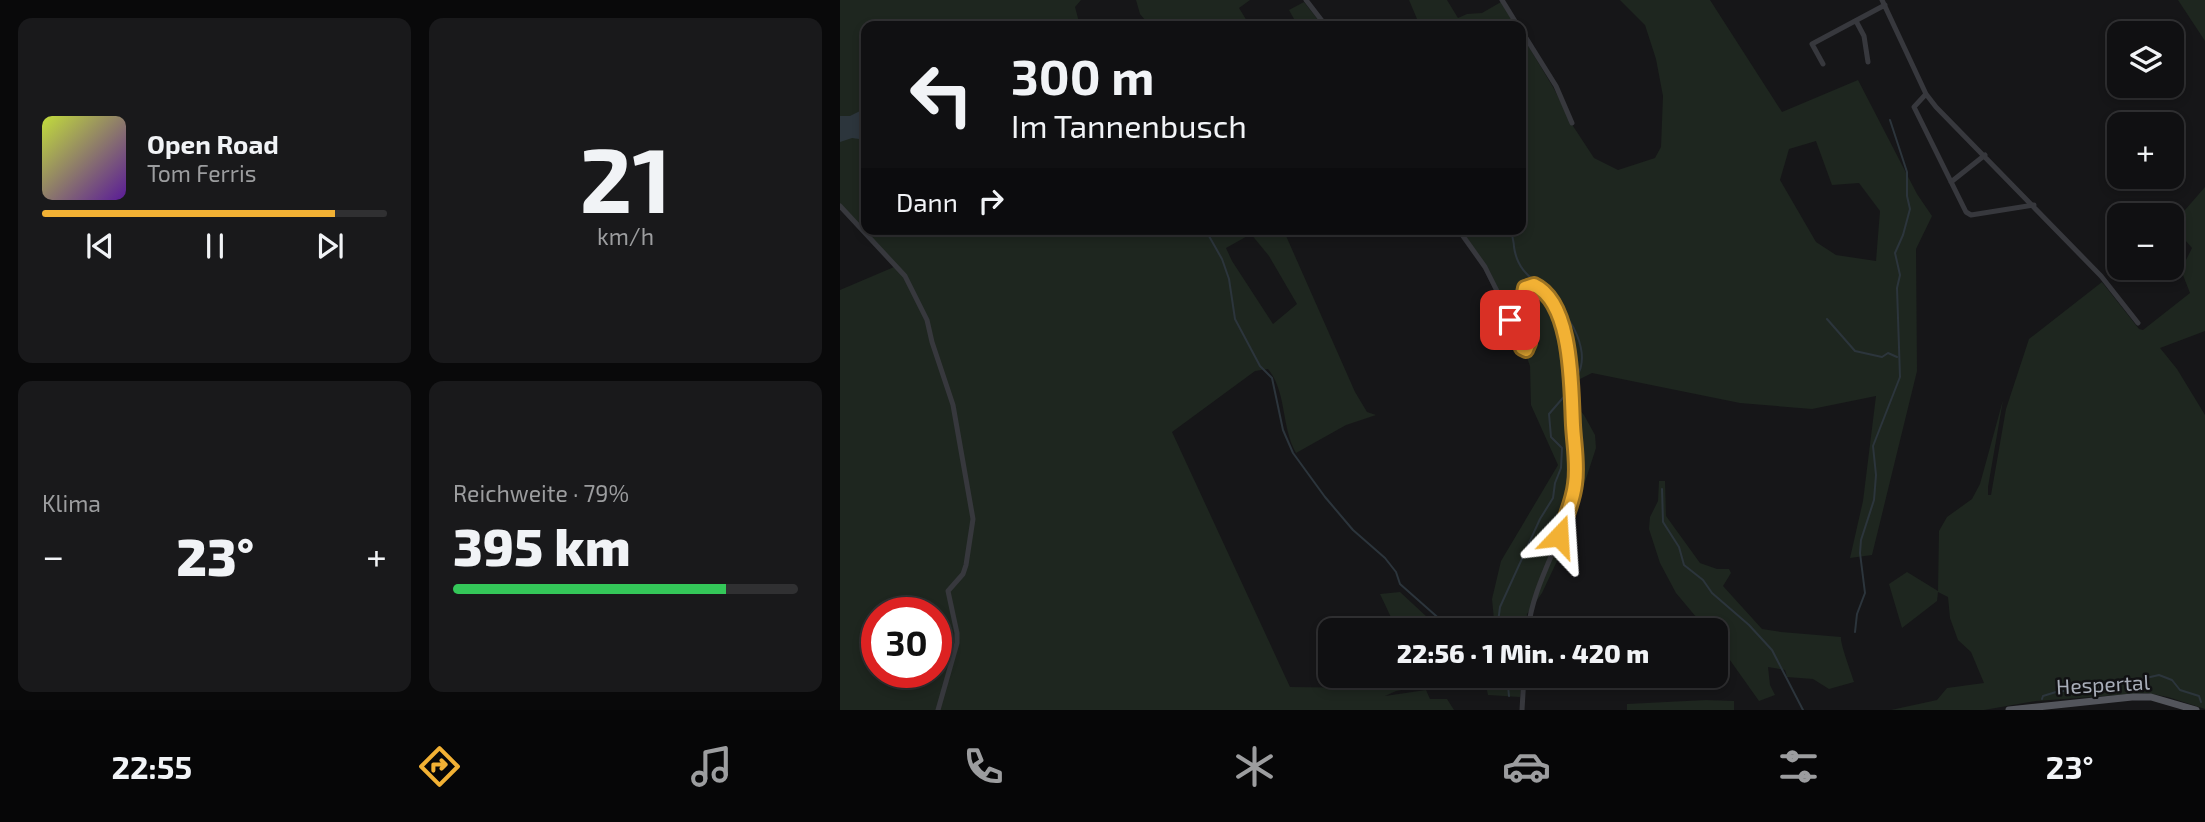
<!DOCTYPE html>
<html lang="de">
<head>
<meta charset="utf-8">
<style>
  body { margin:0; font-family:"Exo 2",sans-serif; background:#19191b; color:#f1f3f6; height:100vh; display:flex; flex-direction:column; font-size:26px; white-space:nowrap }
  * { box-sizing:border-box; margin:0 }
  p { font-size:23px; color:#9c9d9f }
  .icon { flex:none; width:38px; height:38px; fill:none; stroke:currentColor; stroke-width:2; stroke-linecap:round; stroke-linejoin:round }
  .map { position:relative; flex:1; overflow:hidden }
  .drawer { display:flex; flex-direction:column; gap:18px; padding:18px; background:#09090a; width:840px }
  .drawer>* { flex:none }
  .banner { position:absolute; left:21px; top:21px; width:665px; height:214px; border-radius:14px; box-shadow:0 4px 10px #0003,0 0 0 2px #303032; background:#101012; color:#f1f3f6; overflow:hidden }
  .controls { position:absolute; left:1267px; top:21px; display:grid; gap:14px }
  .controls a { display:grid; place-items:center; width:77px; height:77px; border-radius:14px; background:#101012; box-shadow:0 4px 10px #0003,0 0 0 2px #303032; font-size:35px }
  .speed { position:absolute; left:21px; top:597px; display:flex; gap:14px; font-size:35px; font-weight:700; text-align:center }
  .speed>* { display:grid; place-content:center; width:91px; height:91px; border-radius:50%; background:#101012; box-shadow:0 4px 10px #0003,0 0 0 2px #303032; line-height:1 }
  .speed .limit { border:10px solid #d22; background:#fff; color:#111 }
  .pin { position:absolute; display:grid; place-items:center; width:60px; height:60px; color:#fff; margin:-30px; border-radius:14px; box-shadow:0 4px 10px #0006 }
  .me { position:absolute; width:77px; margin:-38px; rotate:20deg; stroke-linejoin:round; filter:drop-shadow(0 0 5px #0008) }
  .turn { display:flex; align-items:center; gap:24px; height:147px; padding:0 35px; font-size:32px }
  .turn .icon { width:91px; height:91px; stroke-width:2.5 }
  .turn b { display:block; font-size:49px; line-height:60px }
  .then { display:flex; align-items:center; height:66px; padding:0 35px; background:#0003; gap:14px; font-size:26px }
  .big { font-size:52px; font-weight:800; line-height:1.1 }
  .drawer .card { flex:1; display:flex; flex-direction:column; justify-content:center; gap:10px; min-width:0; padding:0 24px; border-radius:14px; background:#19191b }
  .drawer .dial { align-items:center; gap:0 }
  .dial b { font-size:91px; line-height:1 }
  .song { display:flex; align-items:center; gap:21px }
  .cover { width:84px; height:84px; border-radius:10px; background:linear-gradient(135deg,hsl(70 70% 55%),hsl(270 70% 35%)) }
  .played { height:7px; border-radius:4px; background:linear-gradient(90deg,#f2b134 85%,#303032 85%) }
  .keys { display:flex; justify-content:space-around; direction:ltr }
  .heat { display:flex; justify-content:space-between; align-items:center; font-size:38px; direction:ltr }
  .charge { height:10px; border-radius:5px; background:linear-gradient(90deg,#34c759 79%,#303032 0) }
  .drawer .tiles { flex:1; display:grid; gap:18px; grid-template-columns:repeat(2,1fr) }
  .trip { position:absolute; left:478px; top:618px; width:410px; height:70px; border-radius:14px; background:#101012; box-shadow:0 4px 10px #0003,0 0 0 2px #303032; font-weight:800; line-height:70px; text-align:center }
  .tab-bar { display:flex; height:112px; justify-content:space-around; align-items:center; background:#060607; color:#9c9d9f }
  .tab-bar .icon { width:49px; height:49px }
  .tab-bar .on { color:#f2b134 }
  .tab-bar b { font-size:32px; color:#f1f3f6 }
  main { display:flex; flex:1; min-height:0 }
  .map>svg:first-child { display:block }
  .green { fill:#1e261f; fill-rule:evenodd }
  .water { fill:#2c353c }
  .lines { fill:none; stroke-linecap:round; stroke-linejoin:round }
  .stream { stroke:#2c353c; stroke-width:2 }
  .minor { stroke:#37383d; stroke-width:5 }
  .major { stroke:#53555c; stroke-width:7 }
  .route-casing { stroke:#9d7322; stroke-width:18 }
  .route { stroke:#f2b134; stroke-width:12 }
  .labels { text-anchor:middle; stroke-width:5; stroke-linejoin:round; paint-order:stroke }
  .street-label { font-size:21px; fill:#a8adb8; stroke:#111113 }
</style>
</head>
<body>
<main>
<section class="drawer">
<div class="tiles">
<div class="card">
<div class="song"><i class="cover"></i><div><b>Open Road</b><p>Tom Ferris</p></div></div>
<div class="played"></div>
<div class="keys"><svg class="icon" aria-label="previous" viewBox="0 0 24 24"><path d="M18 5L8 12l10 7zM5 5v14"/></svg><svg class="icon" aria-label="pause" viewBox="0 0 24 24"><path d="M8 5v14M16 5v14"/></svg><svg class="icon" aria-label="next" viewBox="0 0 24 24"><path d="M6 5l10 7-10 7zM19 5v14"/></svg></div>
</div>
<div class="card dial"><b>21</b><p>km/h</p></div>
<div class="card"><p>Klima</p>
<div class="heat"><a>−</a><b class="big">23°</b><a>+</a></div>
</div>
<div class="card"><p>Reichweite · 79%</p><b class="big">395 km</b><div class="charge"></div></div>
</div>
</section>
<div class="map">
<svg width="1365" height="710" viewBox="0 0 1365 710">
  <rect width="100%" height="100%" fill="#161618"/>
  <path class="green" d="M 0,0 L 241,0 L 235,7 L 240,26 L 26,26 L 26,229 L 443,229 L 515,392 L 527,412 L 536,415 L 506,425 L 456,453 C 441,427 447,392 428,369 L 415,371 L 332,432 L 450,687 L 525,688 L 573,682 L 578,687 L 556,691 L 545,696 L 586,690 L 590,699 L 607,699 L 614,710 L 0,710 L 0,290 L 54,267 L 0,208 ZM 411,234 L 429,256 L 457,304 L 433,324 L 392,261 L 386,248 ZM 37,612 L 96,612 L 96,672 L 37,672 Z
    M 296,0 L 410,0 L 399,8 L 410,26 L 310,26 L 300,14 Z
    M 569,0 L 607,0 L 618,18 L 627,14 L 642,13 L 661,2 L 676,26 L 580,26 Z
    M 780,0 L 870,0 L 942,112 L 1018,80 L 1077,194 L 1092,216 L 1076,249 L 1077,371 L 1032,555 L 1010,558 L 1023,501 L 1036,396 L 972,409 L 900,403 L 752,373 L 740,379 L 731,374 C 729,346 718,297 694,283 L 684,287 L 688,341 L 683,342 L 650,272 L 621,229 L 681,229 L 681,34 L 713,87 L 733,126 L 754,158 L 778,170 L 815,158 L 821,147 L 823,96 L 816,59 L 805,25 ZM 976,141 L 992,185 L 1019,183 L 1040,211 L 1036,261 L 996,255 L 976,242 L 940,180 L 949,149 Z
    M 1338,0 L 1365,0 L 1365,41 Z
    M 464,2 L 483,26 L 445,26 L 454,19 L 449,10 Z
    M 1365,187 L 1365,331 L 1320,348 L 1337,369 L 1365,415 L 1365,709 L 1328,697 L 1307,693 L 1196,701 L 1144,710 L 1051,710 L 1097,700 L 1107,688 L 1144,683 L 1131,652 L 1118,640 L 1110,618 L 1108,597 L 1098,592 L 1097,601 L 1062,628 L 1049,584 L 1067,572 L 1098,591 L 1099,531 L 1107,517 L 1132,499 L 1140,484 L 1163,400 L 1148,487 L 1148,495 L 1151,495 L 1166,409 L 1189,339 L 1262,282 L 1299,329 L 1303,330 L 1350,293 L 1341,270 L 1352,248 L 1332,225 Z
    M 690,287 L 695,288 L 711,303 L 723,332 L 735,405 L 744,415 L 755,435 L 756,448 L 743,488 L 728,515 L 723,533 L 726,542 L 702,593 L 687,614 L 686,630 L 655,630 L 652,599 L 661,561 L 718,465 L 691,405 L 690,366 L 686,355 L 690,349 L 685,293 Z
    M 819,481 L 825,481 L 826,516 L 860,563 L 877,569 L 889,569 L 891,573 L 883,586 L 922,629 L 941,632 L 1001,637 C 1000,644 1011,672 1014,682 L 989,689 L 973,679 L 947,677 L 945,670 L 928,667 L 930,685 L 935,695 L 919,701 L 875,639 L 875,630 L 867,630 L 836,593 L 820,563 L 809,529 L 810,517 L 818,501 Z
    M 560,592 L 601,630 L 557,630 L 540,594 Z
    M 644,676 L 682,676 L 680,697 L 648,695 Z
    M 866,700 L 894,701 L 894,710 L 787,710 L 787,704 Z"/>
  <path class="water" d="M 26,108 L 26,140 L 12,138 L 0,142 L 0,116 L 10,116 Z"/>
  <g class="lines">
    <path class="stream" d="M 365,229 L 382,259 L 389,279 L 395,319 L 420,366 L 432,378 L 443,430 L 453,453 L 485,497 L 513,530 L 545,558 L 556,572 L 560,584 L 612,630
      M 672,229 C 671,236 674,240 674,247 C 677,268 688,276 704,289
      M 719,311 C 734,320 745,349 741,366 C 740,372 736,377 733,382
      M 987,319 L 1015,351 L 1042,357 L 1048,353 L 1057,357
      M 822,489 L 823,522 L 839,547 L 844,565 L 863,580 L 872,593 L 909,625 L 932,650 L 963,710
      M 657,630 L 660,607 L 700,519 L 713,498 L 715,483 L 721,468 L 722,448 L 711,437 L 709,414 L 728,392
      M 1015,632 L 1017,614 L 1025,593 L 1020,553 L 1021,540 L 1034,500 L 1036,475 L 1033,446 L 1060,377 L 1057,288 L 1060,275 L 1055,253 L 1063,235 L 1070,209 L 1067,196 L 1067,172 L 1050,120
      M 667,676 L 669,696
      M 1202,699 L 1203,696 L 1216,692 L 1280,684 L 1319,675 L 1332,680 L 1340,690 L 1359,696 L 1361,702"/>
    <path class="minor" d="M 466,0 L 486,26
      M 662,0 L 678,26
      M 1042,0 L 1086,94 L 1096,107 L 1261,276 L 1298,323
      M 1016,21 L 1024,36 L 1028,62
      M 681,30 L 716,86 L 732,123
      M 983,64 L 972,44 L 1045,5
      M 1086,94 L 1074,107 L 1126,212 L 1131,215 L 1194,205
      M 1111,182 L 1145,155
      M 0,206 L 65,276 L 87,320 L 92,342 L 113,405 L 133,519 L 126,565 L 123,574 L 108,591 L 117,633 L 117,643 L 98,710
      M 618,229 L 645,267 L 662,301 L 684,350 L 689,347 L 689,343 L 684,293 L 689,286 C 710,284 722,322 726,339 C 731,361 731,385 732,408 C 734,436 739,466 733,493 C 724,540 693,582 688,630
      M 682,710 L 684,676"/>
    <path class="major" d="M 1169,710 L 1292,697 L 1311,697 L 1356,710"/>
  </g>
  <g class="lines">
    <g class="route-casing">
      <path id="route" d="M 670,320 L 682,348 L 686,350 L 689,343 L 684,293 L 685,288 L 694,285 C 733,303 731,388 733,425 C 734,444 738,465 735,484 C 733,502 725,519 719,536"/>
    </g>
    <use href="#route" class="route"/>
  </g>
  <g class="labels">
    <g class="street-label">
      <text transform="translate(1263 685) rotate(-3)" y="7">Hespertal</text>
    </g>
  </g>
</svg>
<div class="controls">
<a><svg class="icon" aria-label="layers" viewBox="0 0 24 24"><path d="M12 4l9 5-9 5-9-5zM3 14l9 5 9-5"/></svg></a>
<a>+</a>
<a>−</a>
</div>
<div class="speed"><div class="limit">30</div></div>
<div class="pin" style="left:670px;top:320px;background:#d93025"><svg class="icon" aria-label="arrive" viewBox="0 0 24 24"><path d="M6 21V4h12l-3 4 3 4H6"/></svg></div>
<svg class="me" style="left:719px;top:536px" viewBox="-20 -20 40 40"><path d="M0-17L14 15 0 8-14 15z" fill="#f2b134" stroke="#fff" stroke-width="4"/></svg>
<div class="trip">22:56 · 1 Min. · 420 m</div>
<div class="banner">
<div class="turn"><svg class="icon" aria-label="left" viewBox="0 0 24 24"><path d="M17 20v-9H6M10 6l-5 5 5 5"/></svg><div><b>300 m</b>Im Tannenbusch</div></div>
<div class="then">Dann<svg class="icon" aria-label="right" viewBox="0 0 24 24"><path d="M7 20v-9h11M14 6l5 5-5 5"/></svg></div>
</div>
</div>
</main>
<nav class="tab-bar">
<b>22:55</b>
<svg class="icon on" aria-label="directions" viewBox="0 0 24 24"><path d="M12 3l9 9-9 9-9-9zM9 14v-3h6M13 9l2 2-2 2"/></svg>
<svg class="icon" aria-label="music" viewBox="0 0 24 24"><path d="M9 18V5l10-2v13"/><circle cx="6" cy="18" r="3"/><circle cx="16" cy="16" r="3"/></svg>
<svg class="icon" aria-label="phone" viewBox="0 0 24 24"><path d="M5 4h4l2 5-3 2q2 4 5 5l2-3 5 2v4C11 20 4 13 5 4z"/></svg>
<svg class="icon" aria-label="climate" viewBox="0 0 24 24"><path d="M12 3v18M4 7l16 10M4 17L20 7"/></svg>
<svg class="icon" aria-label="car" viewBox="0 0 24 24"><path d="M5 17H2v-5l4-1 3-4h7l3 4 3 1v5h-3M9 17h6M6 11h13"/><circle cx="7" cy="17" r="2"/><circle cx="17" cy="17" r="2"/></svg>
<svg class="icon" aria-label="filters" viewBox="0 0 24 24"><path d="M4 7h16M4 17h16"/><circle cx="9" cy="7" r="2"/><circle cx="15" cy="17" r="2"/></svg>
<b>23°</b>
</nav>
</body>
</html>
